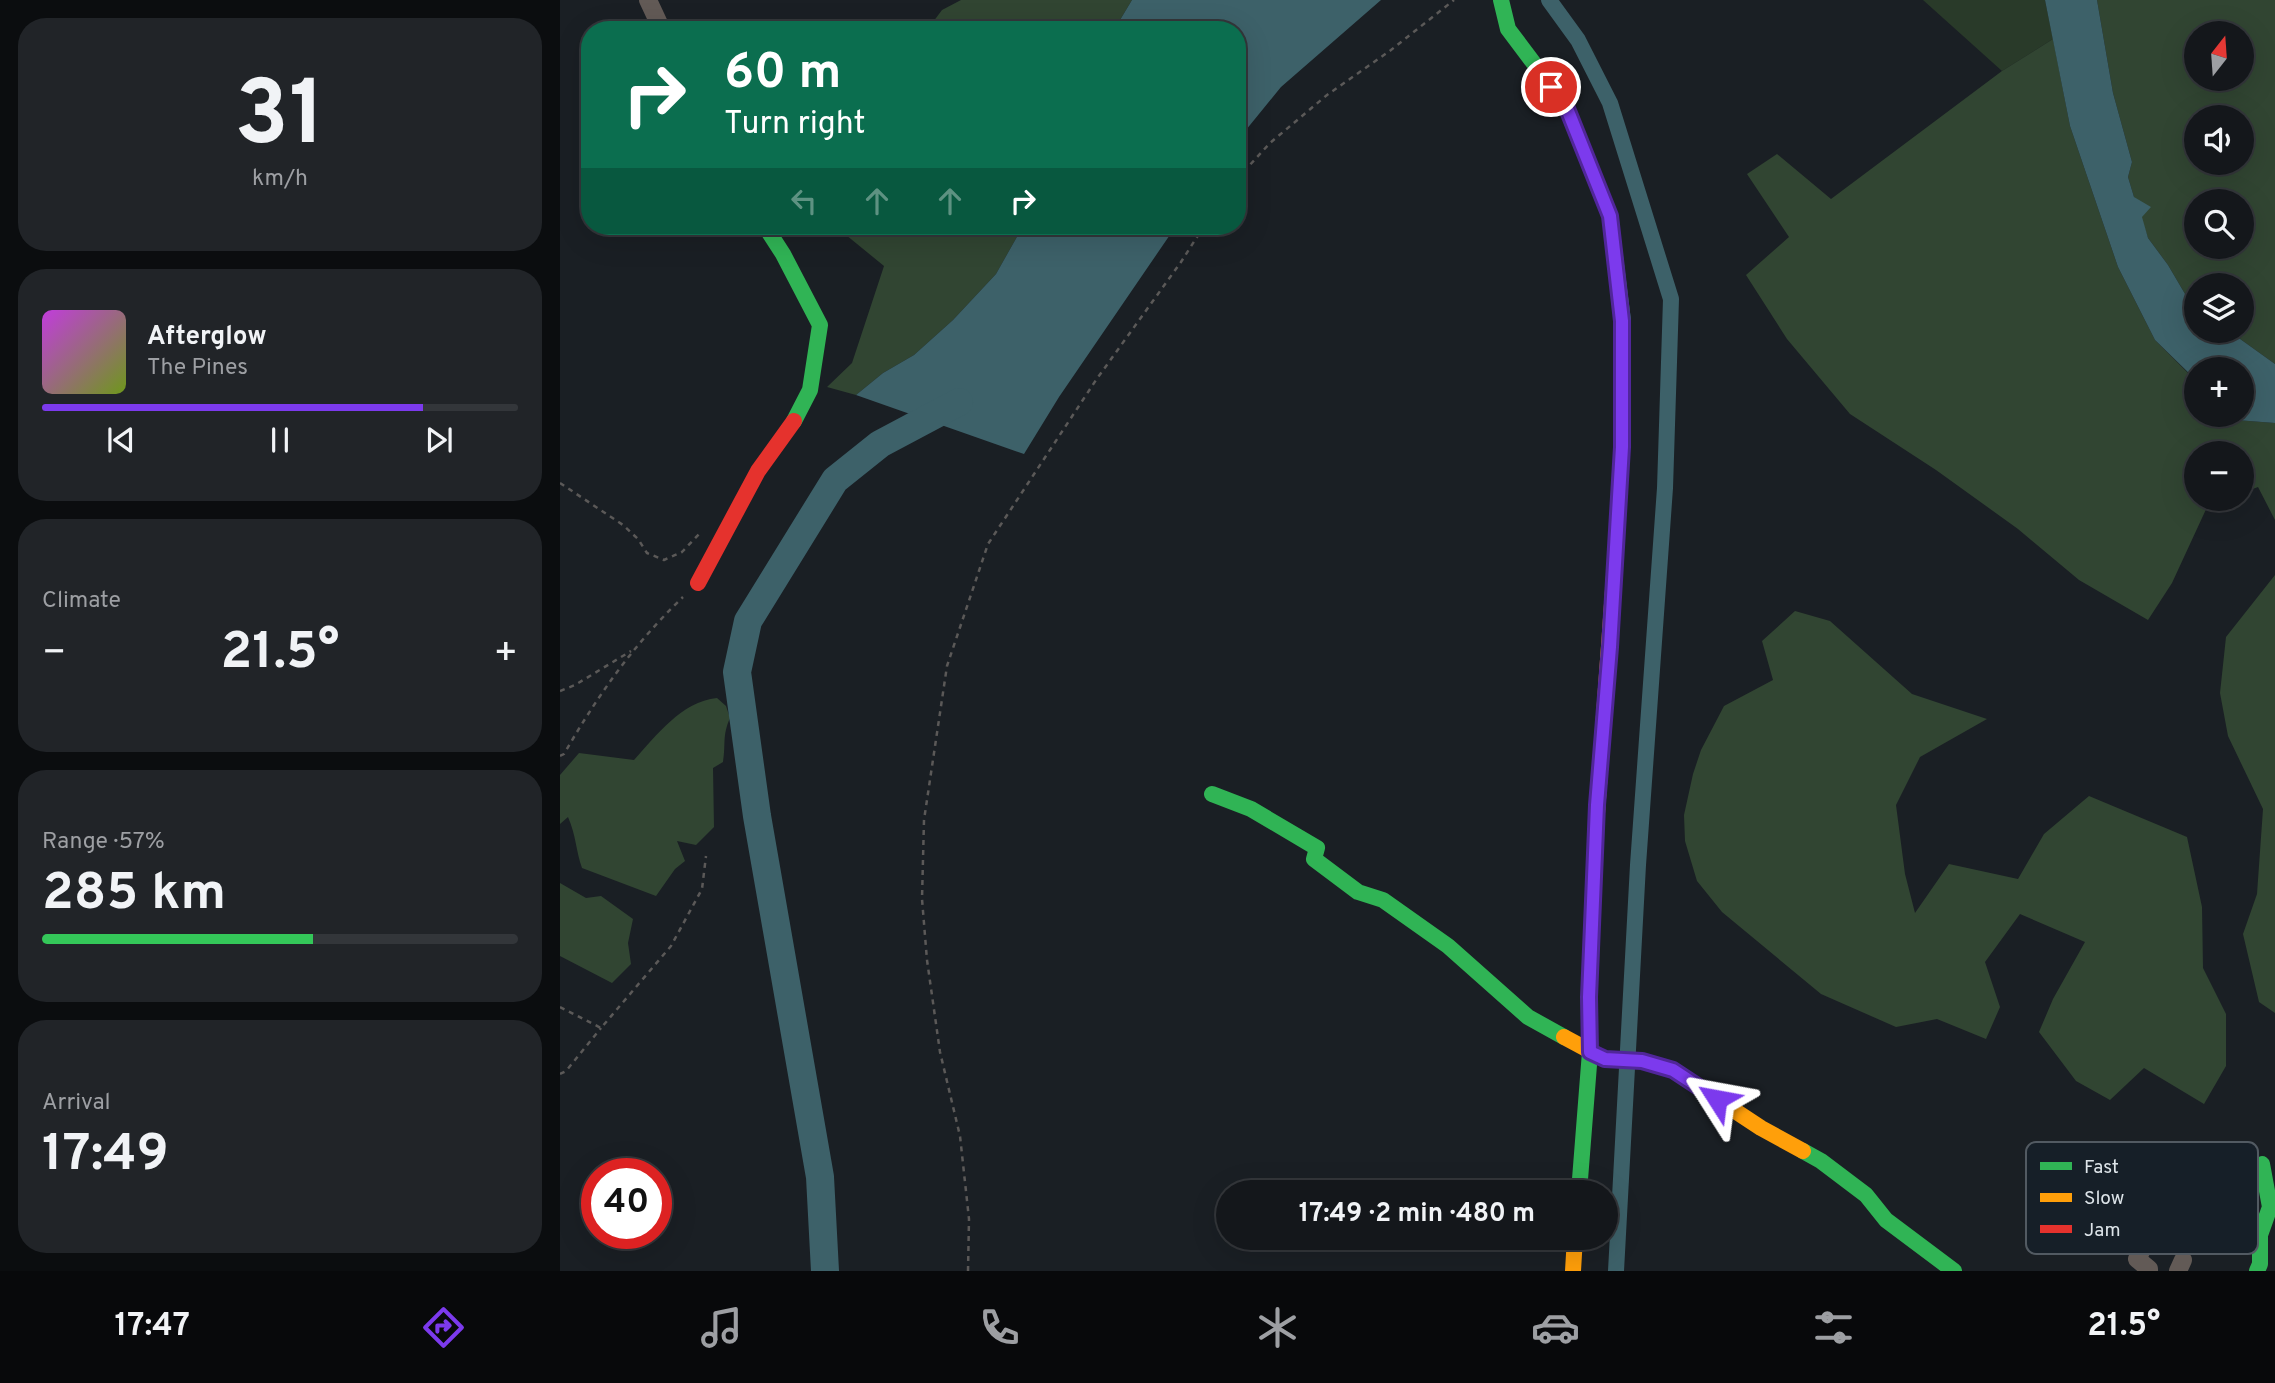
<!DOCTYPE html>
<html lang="en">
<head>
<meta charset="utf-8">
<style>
  body { margin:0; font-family:Overpass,sans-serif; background:#212428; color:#f1f3f6; height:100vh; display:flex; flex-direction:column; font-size:26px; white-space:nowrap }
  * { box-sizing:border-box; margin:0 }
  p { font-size:23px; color:#9d9fa3 }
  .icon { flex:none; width:38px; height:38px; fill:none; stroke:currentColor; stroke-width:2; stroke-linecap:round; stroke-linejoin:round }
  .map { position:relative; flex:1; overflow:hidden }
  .sheet { display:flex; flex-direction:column; gap:18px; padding:18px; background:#0b0d0f; width:560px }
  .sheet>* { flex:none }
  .hud { position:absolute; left:21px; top:21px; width:665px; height:214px; border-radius:28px; box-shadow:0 7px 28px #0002,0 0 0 2px #33363a; background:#0b6e4f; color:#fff; overflow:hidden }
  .needle { width:46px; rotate:17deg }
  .controls { position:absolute; left:1624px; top:21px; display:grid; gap:14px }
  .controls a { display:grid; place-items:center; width:70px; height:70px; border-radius:50%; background:#14171b; box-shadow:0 7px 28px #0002,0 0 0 2px #33363a; font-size:35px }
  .speed { position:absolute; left:21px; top:1158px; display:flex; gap:14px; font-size:35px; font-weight:700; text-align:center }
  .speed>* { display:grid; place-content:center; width:91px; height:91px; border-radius:50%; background:#14171b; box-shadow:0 7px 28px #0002,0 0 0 2px #33363a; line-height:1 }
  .speed .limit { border:10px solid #d22; background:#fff; color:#111 }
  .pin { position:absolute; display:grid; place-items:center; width:60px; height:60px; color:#fff; margin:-30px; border:4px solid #fff; border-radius:50%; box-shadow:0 2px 7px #0007 }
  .me { position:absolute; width:77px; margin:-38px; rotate:304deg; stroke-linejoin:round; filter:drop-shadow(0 0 5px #0008) }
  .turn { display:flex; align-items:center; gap:24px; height:147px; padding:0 28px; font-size:32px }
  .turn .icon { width:91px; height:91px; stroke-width:2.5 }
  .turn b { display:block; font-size:49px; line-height:60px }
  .lanes { display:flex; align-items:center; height:66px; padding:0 28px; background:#0003; justify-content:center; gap:35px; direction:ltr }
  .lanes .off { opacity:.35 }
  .big { font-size:52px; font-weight:700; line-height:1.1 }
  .sheet .widget { flex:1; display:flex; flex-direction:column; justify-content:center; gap:10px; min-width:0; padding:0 24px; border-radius:28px; background:#212428 }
  .sheet .dial { align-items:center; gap:0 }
  .dial b { font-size:91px; line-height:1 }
  .song { display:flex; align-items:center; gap:21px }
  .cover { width:84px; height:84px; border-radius:10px; background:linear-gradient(135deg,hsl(290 70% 55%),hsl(80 70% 35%)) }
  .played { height:7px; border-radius:4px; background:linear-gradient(90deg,#7c3aed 80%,#33363a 80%) }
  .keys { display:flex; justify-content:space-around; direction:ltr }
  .heat { display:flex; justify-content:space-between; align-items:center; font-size:38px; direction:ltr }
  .charge { height:10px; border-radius:5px; background:linear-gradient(90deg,#34c759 57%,#33363a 0) }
  .trip { position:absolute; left:656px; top:1180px; width:402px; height:70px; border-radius:35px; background:#14171b; box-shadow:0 7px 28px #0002,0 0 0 2px #33363a; font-weight:700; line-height:70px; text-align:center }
  .tabs { display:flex; height:112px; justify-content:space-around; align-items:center; background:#08090b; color:#9d9fa3 }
  .tabs .icon { width:49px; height:49px }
  .tabs .selected { color:#7c3aed }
  .tabs b { font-size:32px; color:#f1f3f6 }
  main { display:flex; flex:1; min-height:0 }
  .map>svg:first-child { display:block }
  .green { fill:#293a29 }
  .forest { fill:#314532; fill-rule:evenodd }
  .water { fill:#3d6169 }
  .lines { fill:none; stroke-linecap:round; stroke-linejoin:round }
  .canal { stroke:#3d6169; stroke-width:16 }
  .river { stroke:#3d6169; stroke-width:28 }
  .path { stroke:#5b5958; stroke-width:2.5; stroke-dasharray:5 5; stroke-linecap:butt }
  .street { stroke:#625a56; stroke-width:18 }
  .fast { stroke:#30b455; stroke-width:16 }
  .slow { stroke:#ff9f0a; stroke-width:16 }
  .jam { stroke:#e5322d; stroke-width:16 }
  .route-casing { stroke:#51269a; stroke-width:18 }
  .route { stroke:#7c3aed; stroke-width:12 }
  .key { fill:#161f28; stroke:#525a62; stroke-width:2 }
  .key-label { font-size:19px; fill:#dde4e9 }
</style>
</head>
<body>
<main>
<section class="sheet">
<div class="widget dial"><b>31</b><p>km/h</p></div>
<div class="widget">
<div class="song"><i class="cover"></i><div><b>Afterglow</b><p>The Pines</p></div></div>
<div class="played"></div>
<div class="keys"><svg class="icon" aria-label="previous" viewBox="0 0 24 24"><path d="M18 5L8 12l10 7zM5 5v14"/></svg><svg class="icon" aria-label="pause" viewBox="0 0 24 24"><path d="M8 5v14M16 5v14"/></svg><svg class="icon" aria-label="next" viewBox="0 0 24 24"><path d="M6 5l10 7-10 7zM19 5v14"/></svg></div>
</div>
<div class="widget"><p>Climate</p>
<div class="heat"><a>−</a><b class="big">21.5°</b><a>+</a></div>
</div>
<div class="widget"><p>Range · 57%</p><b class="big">285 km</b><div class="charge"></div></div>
<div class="widget"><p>Arrival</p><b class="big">17:49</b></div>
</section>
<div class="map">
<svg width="1715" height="1271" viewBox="0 0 1715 1271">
  <rect width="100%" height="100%" fill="#1a1f24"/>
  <path class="green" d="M 1363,0 L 1485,0 L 1493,39 L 1442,71 Z"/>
  <path class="forest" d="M 401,0 L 572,0 L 554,30 L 367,30 L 382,10 Z
    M 1537,0 L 1715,0 L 1715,364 L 1669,331 L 1682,331 L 1682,285 L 1636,285 L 1636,305 L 1628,299 L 1608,265 L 1588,238 L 1574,197 L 1568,177 L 1572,162 L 1553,93 ZM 1636,33 L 1682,33 L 1682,79 L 1636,79 ZM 1636,117 L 1682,117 L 1682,163 L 1636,163 ZM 1636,201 L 1682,201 L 1682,247 L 1636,247 Z
    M 1493,39 L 1510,126 L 1558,267 L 1595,340 L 1636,381 L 1636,415 L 1671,415 L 1676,420 L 1715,423 L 1715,520 L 1698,487 L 1682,493 L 1682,453 L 1636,453 L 1636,499 L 1665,499 L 1648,505 L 1612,583 L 1588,620 L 1519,580 L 1458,529 L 1376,470 L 1290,414 L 1227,339 L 1186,275 L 1229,237 L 1187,174 L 1217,154 L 1271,199 L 1442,71 Z
    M 275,226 L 463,226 L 436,274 L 393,320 L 354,355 L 323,373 L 296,395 L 267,387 L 292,363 L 324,266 Z
    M 1715,575 L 1715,1013 L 1699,1002 L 1683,934 L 1697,894 L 1703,809 L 1668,736 L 1660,693 L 1666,637 Z
    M 1235,611 L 1270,621 L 1352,694 L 1427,719 L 1360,757 L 1336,805 L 1345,874 L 1355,913 L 1389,864 L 1458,879 L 1484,834 L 1529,796 L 1627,837 L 1642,907 L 1643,968 L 1666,1014 L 1666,1066 L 1644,1104 L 1584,1068 L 1550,1100 L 1516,1081 L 1479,1032 L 1493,999 L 1525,942 L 1460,914 L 1425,962 L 1440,1007 L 1426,1039 L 1377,1019 L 1336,1027 L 1261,994 L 1162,912 L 1137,881 L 1125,841 L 1124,815 L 1133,774 L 1141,750 L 1164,706 L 1213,680 L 1202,641 Z
    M 157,698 L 166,706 L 170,718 C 162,736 166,744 163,762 L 153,768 L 154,827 L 136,845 L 117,841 L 125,861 L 115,869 L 96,896 L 22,868 C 16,851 16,835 8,817 L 0,824 L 0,775 L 19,753 L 74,760 C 97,735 121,702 157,698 Z
    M 0,883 L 26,898 L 41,896 L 73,919 L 68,943 L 71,964 L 52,983 L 0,956 Z"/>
  <path class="water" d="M 572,0 L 821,0 L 721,87 L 677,141 L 677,30 L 554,30 Z
    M 1485,0 L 1537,0 L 1553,93 L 1572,162 L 1568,177 L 1574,197 L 1591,207 L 1582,217 L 1588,238 L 1608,265 L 1628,299 L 1636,305 L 1636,331 L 1669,331 L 1715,364 L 1715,423 L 1676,420 L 1671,415 L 1682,415 L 1682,369 L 1636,369 L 1636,380 L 1595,340 L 1558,267 L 1510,126 Z
    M 463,226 L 616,226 L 499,397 L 464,454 L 296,395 L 323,373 L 354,355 L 393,320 L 436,274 Z"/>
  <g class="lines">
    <path class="canal" d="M 989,0 L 1018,40 L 1050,103 L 1111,299 L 1105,488 L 1078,865 L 1056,1271"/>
    <path class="river" d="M 265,1271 L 260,1177 L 197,816 L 177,672 L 188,621 L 275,480 L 320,444 L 399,402"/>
    <path class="path" d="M 677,179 L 710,143 L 767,95 L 831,50 L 894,0
      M 0,483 L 63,525 L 78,539 L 87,553 L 104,560 L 122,552 L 141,532
      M 0,691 L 15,685 L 71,651
      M 0,756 L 4,754 C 38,695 73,645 123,597
      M 0,1007 L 41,1028 L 111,946 L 142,889 L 146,856
      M 0,1074 L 6,1071 L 41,1028
      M 408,1271 L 409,1219 L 400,1136 L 380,1052 L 367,960 L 362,899 L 364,820 L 387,666 L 428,544 L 536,380 L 621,262 L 644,226"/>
    <path class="street" d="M 88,0 L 102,30
      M 1589,1271 L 1589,1269 L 1577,1259 L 1616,1186
      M 1618,1271 L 1623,1260"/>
    <path class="fast" d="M 941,0 L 948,29 L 1006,106 L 1050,216 L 1063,321 L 1062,447 L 1056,548
      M 205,226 L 223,254 L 260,325 L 250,390 L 234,421
      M 652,794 L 691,809 L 757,848 L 754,859 L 798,892 L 823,900 L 888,946 L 968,1017 L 1004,1037
      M 1243,1151 L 1261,1161 L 1306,1195 L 1326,1220 L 1394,1271
      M 1019,1192 L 1030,1052 L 1029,997 L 1036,827
      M 1697,1271 L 1700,1264 L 1700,1235 L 1710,1207 L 1702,1164"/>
    <path class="slow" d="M 1036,827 L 1056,548
      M 1004,1037 L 1045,1059 L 1082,1061 L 1113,1070 L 1201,1128 L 1243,1151
      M 1013,1271 L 1015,1237"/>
    <path class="jam" d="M 138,583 L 198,471 L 234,421"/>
  </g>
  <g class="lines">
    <g class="route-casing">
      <path id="route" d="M 991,87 L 1006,106 L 1050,216 L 1062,321 L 1062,447 L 1050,647 L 1037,805 L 1029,997 L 1030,1052 L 1045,1059 L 1082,1061 L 1113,1070 L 1157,1099"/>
    </g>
    <use href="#route" class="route"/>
  </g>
  <rect x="1466" y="1142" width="232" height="112" rx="10" class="key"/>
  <rect x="1480" y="1162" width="32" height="8" fill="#30b455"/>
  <rect x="1480" y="1193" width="32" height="9" fill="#ff9f0a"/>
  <rect x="1480" y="1225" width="32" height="8" fill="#e5322d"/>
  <g class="key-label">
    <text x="1524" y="1173">Fast</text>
    <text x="1524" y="1204">Slow</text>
    <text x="1524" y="1236">Jam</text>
  </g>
</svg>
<div class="controls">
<a><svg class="needle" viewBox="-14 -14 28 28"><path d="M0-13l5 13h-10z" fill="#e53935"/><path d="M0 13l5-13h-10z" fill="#9d9fa3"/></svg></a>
<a><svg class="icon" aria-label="sound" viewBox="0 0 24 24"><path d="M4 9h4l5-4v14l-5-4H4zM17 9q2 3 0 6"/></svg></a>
<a><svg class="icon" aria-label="search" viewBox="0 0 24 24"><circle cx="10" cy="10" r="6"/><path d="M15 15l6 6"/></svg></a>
<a><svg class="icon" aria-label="layers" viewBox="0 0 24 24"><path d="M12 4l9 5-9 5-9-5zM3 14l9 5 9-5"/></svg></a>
<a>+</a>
<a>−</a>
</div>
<div class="speed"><div class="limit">40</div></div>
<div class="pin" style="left:991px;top:87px;background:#d93025"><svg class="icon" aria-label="arrive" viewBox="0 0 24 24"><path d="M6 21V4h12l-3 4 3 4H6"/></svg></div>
<svg class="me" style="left:1157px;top:1099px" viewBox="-20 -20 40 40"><path d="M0-17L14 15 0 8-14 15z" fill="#7c3aed" stroke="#fff" stroke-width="4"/></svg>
<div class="trip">17:49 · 2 min · 480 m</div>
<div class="hud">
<div class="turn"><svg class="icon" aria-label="right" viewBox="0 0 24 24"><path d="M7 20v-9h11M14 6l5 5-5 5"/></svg><div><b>60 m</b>Turn right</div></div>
<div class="lanes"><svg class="icon off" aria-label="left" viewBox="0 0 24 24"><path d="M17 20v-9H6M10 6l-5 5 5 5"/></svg><svg class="icon off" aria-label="ahead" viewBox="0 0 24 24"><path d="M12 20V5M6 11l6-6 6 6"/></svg><svg class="icon off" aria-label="ahead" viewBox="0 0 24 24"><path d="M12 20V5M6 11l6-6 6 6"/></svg><svg class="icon" aria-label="right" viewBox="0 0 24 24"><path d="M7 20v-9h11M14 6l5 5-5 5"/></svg></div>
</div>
</div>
</main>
<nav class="tabs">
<b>17:47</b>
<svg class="icon selected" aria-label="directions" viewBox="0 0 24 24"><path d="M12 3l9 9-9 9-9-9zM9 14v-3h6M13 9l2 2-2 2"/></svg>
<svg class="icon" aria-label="music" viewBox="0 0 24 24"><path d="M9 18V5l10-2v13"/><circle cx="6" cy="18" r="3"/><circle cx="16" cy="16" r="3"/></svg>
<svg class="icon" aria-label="phone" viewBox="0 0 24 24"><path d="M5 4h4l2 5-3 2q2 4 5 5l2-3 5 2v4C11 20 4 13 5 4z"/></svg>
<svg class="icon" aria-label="climate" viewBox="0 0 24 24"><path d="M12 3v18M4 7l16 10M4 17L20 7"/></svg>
<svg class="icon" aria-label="car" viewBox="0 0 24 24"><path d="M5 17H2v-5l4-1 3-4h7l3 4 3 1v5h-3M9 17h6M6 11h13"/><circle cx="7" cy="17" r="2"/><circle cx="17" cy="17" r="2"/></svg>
<svg class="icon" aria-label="filters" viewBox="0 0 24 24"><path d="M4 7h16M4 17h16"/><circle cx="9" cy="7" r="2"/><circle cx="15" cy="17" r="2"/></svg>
<b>21.5°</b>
</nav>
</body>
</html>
